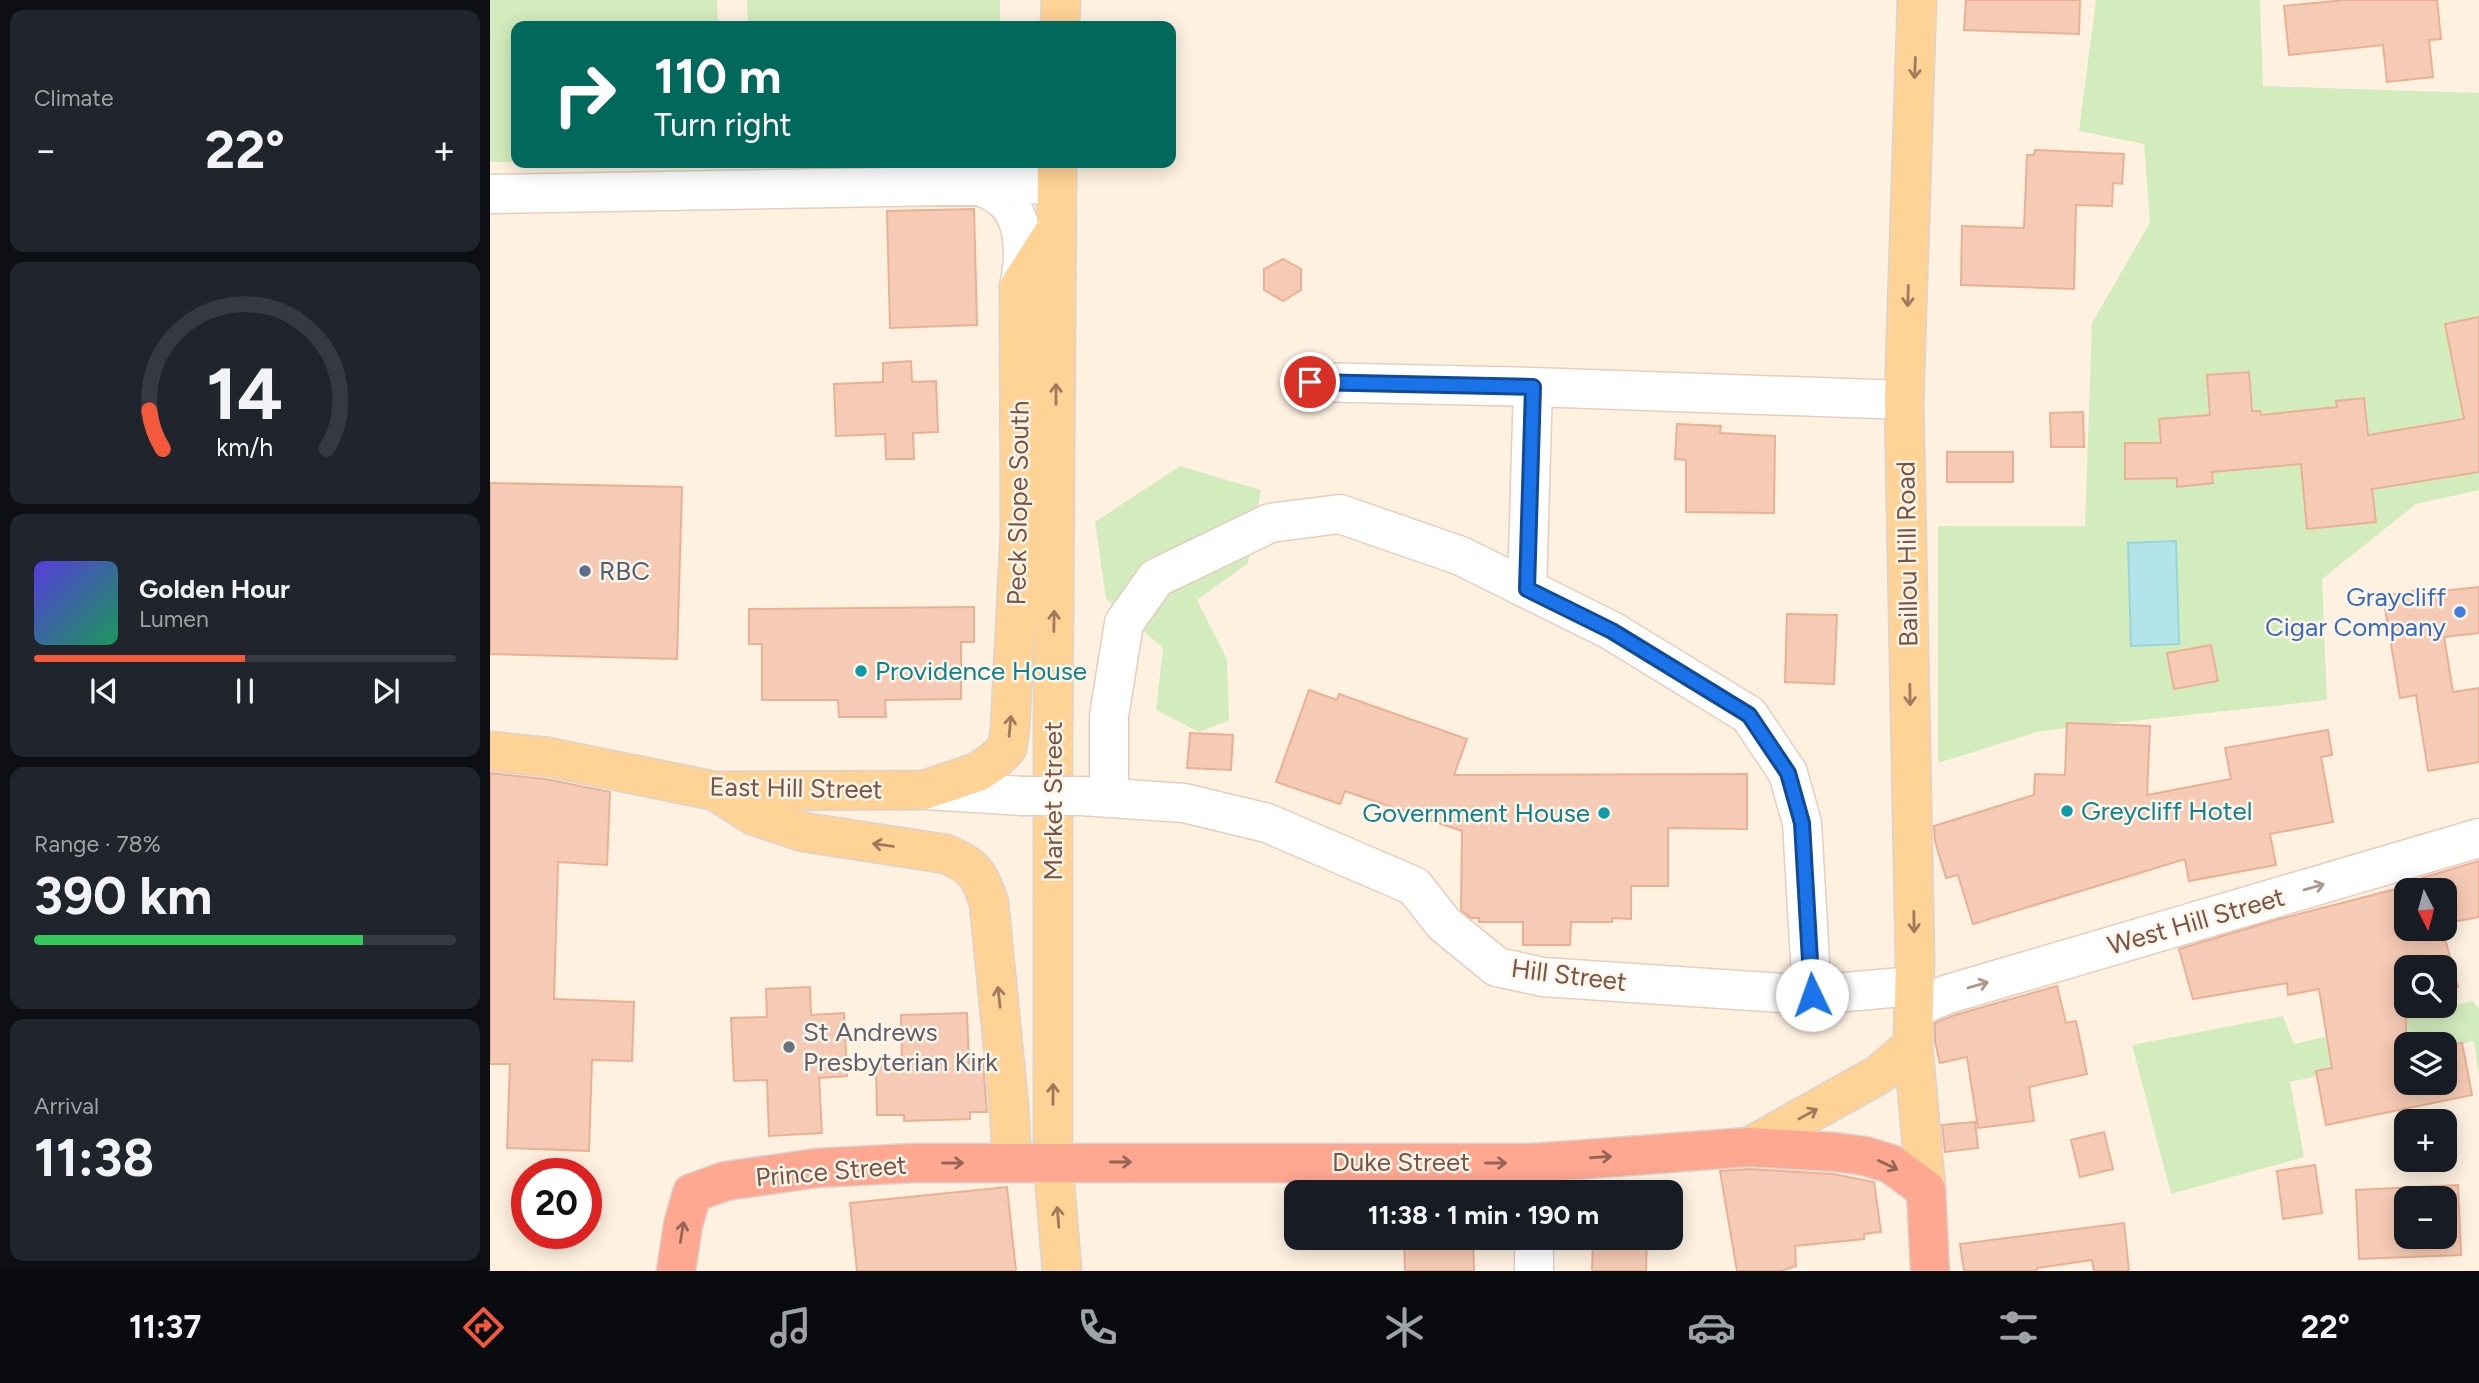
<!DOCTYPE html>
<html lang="en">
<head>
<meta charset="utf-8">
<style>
  body { margin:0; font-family:Figtree,sans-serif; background:#20242c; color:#f1f3f6; height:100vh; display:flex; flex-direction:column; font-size:26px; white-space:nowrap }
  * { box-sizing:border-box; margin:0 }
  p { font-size:23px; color:#9ea1a6 }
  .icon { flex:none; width:38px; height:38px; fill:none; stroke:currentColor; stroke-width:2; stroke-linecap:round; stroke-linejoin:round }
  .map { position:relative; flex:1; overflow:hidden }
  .side { display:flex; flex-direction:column; gap:10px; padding:10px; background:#0d0f14; width:490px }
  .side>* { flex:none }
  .guide { position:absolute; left:21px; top:21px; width:665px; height:147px; border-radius:14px; box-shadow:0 4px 18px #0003; background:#00695c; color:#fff; overflow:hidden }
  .needle { width:46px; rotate:174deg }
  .buttons { position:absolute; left:1904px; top:878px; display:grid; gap:14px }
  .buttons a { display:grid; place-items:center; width:63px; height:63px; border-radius:14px; background:#171b24; box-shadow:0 4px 18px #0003; font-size:35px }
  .speed { position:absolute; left:21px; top:1158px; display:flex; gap:14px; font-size:35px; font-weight:700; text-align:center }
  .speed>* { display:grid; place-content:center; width:91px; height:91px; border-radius:50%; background:#171b24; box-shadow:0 4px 18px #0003; line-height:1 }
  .speed .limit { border:10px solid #d22; background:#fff; color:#111 }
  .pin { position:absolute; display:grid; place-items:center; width:60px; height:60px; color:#fff; margin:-30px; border:4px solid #fff; border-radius:50%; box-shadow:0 2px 7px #0007 }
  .me { position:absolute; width:77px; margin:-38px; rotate:357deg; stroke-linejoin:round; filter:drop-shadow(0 0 5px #0008) }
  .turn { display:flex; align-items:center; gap:24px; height:147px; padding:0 28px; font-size:32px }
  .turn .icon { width:91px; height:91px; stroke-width:2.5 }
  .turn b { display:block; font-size:49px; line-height:60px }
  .big { font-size:52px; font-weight:700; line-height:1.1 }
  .side .card { flex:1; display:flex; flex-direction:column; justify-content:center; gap:10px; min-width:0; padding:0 24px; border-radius:14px; background:#20242c }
  .side .dial { align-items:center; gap:0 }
  .dial svg { height:182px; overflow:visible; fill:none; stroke:#363941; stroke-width:7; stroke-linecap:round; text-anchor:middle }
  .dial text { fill:#f1f3f6; stroke:none }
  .song { display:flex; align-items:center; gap:21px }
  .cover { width:84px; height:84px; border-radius:10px; background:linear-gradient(135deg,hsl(250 70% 55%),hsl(150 70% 35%)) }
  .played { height:7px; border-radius:4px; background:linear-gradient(90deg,#f3593a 50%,#363941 50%) }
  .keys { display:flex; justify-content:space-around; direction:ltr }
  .heat { display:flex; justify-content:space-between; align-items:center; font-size:38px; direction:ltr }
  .charge { height:10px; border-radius:5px; background:linear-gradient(90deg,#34c759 78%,#363941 0) }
  .trip { position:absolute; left:794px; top:1180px; width:399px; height:70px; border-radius:14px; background:#171b24; box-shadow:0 4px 18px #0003; font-weight:700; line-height:70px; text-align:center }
  .tab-bar { display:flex; height:112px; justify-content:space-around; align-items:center; background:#090b0e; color:#9ea1a6 }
  .tab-bar .icon { width:49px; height:49px }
  .tab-bar .active { color:#f3593a }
  .tab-bar b { font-size:32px; color:#f1f3f6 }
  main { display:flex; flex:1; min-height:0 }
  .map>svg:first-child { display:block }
  .green { fill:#d3ecbd }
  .water { fill:#b3e4e9; stroke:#98d5db; stroke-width:2 }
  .building { fill:#f6cbb5; stroke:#eab094; stroke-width:2; fill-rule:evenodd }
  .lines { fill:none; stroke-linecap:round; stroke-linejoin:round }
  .minor-casing { stroke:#e5cebe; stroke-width:41 }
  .major-casing { stroke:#dcd3cf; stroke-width:41 }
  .highway-casing { stroke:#dcd3cf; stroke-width:41 }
  .minor { stroke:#fff; stroke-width:38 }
  .major { stroke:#ffd296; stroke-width:38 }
  .highway { stroke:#fea791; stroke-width:38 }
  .minor-bridge-casing { stroke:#e5cebe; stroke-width:41; stroke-linecap:butt }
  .minor-bridge { stroke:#fff; stroke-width:38 }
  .oneway { stroke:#a07a5d }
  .oneway2 { stroke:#ad988f }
  .oneway3 { stroke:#926554 }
  .route-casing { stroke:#114b97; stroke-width:18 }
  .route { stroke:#1a73e8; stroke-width:12 }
  .service-dot { fill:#5c6f8a; stroke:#fff5e8; stroke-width:2.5 }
  .shop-dot { fill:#3f7fe0; stroke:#fff5e8; stroke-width:2.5 }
  .culture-dot { fill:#0f9aa8; stroke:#fff5e8; stroke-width:2.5 }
  .worship-dot { fill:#6b7280; stroke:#fff5e8; stroke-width:2.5 }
  .labels { text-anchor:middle; stroke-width:5; stroke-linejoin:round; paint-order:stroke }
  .street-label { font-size:26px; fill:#775445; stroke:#fff5e8 }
  .service-label { font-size:26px; fill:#4e5e75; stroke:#fff5e8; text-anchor:start }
  .shop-label { font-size:26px; fill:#366cbe; stroke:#fff5e8; text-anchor:end }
  .culture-label { font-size:26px; fill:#0d838f; stroke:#fff5e8; text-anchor:start }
  .worship-label { font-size:26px; fill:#5b616d; stroke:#fff5e8; text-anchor:start }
</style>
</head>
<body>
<main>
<section class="side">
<div class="card"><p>Climate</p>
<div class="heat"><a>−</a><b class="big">22°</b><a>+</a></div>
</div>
<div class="card dial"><svg viewBox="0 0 100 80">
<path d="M14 69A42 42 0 1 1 86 69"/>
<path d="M14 69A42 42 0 0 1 8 52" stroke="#f3593a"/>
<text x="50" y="56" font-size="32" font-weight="700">14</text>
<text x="50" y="72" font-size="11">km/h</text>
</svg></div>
<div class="card">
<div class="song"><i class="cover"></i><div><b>Golden Hour</b><p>Lumen</p></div></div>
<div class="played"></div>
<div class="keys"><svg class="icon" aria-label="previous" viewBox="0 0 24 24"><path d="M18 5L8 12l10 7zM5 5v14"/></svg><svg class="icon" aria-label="pause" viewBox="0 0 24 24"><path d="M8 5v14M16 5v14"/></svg><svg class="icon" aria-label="next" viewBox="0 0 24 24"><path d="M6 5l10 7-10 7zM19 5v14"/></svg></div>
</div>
<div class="card"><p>Range · 78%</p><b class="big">390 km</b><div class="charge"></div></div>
<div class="card"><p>Arrival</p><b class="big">11:38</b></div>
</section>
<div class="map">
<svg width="1989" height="1271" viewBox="0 0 1989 1271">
  <rect width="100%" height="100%" fill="#fef1e0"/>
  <path class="green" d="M 0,0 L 227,0 L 228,26 L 26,26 L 26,162 L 0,162 Z
    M 257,0 L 510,0 L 510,26 L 258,26 Z
    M 1606,0 L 1770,0 L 1773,86 L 1989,93 L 1989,490 L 1926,504 L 1832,579 L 1837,700 L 1550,731 L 1448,763 L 1448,526 L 1595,526 L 1602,323 L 1660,222 L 1654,144 L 1589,131 Z
    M 690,466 L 771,490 L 758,563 L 707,600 L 737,659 L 739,720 L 709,732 L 666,710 L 673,648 L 616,599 L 605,522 Z
    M 1983,1001 L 1989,1009 L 1989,1076 L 1984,1041 L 1955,1048 L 1955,1045 L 1916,1045 L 1916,1056 L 1800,1082 L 1814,1157 L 1681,1194 L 1642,1045 L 1793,1016 L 1804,1044 Z"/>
  <path class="water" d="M 1686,541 L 1689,644 L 1641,646 L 1638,543 Z"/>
  <path class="building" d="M 1476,0 L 1590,0 L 1589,34 L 1474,30 Z
    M 1855,0 L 1947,0 L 1951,39 L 1939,40 L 1943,77 L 1897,82 L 1893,45 L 1799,55 L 1794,6 Z
    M 1545,150 L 1634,154 L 1632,184 L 1623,183 L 1622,206 L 1586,205 L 1584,289 L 1471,285 L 1472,226 L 1534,228 L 1537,155 L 1544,155 Z
    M 484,209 L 487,325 L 400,328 L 397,211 Z
    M 793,259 L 811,269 L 811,290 L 793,301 L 774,290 L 774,269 Z
    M 1989,317 L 1989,472 L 1882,489 L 1886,522 L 1817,529 L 1811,464 L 1722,472 L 1723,483 L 1687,487 L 1687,478 L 1635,479 L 1635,443 L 1671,443 L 1669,419 L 1720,415 L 1717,375 L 1759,372 L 1762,411 L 1770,411 L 1771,415 L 1847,407 L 1846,401 L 1874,398 L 1878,435 L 1974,419 L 1955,324 Z
    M 421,361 L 422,382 L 446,381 L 448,432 L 423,433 L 424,459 L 396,459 L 395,434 L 346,436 L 344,384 L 393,382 L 393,363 Z
    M 1593,412 L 1594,447 L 1561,447 L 1560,413 Z
    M 1187,424 L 1231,426 L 1230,433 L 1285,436 L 1284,513 L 1196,512 L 1196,460 L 1185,459 Z
    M 1457,452 L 1523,452 L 1523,482 L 1457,482 Z
    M 0,483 L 192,487 L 187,659 L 0,654 Z
    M 1989,587 L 1989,633 L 1954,637 L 1963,692 L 1989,688 L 1989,762 L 1938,771 L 1926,695 L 1910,698 L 1893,596 L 1924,591 L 1924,594 Z
    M 484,607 L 484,642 L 471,642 L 471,699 L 395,700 L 396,717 L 349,717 L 348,700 L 272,700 L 272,644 L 259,644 L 259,609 Z
    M 1297,614 L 1347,615 L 1344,684 L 1295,682 Z
    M 1721,645 L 1728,681 L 1684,689 L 1677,653 Z
    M 819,690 L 847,700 L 849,694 L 977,739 L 964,775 L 1257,774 L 1257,829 L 1178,828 L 1178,886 L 1141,886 L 1141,919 L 1122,918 L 1122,922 L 1081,922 L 1080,945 L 1033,945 L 1033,922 L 989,922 L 989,918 L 981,918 L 971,910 L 972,831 L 855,791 L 850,804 L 786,782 Z
    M 1577,723 L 1660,726 L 1657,795 L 1741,779 L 1735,748 L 1838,730 L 1842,755 L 1831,757 L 1843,822 L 1780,834 L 1786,865 L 1699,881 L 1695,859 L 1483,924 L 1468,875 L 1456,878 L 1445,841 L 1444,826 L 1544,795 L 1545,774 L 1575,775 Z
    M 700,733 L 743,735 L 741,770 L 697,768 Z
    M 0,773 L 55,779 L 120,792 L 117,865 L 68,862 L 64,999 L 144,1002 L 142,1061 L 102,1060 L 99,1151 L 17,1148 L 20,1064 L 0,1064 Z
    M 1989,861 L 1989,917 L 1957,923 L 1958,930 L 1953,931 L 1968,987 L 1955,990 L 1955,968 L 1916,968 L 1916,1083 L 1955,1083 L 1955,1046 L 1972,1043 L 1982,1095 L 1836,1125 L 1826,1071 L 1842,1068 L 1829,989 L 1798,995 L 1797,983 L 1703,999 L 1689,949 L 1789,919 L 1933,882 L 1932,878 ZM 1916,891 L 1955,891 L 1955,929 L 1916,929 Z
    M 1567,986 L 1576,1023 L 1586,1021 L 1597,1074 L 1539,1087 L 1544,1121 L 1488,1128 L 1477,1057 L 1450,1063 L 1445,1042 L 1445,1023 L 1465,1015 Z
    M 320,987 L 321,1015 L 354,1013 L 357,1076 L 329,1078 L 332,1133 L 279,1136 L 277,1080 L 244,1081 L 241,1018 L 277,1017 L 276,989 Z
    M 477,1013 L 479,1064 L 493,1063 L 497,1112 L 480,1112 L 480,1119 L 414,1121 L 414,1115 L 387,1115 L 386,1066 L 412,1066 L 411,1015 Z
    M 1485,1122 L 1488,1148 L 1455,1152 L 1452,1125 Z
    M 1614,1132 L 1623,1169 L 1590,1177 L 1581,1140 Z
    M 1825,1165 L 1832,1213 L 1793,1219 L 1787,1171 Z
    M 1259,1169 L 1343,1174 L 1384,1182 L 1391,1232 L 1374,1234 L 1374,1239 L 1305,1246 L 1306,1266 L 1291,1271 L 1247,1271 L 1230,1171 Z
    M 1968,1185 L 1971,1255 L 1869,1259 L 1866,1190 ZM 1916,1199 L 1955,1199 L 1955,1237 L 1916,1237 Z
    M 517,1187 L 526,1271 L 367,1271 L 360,1203 Z
    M 1634,1223 L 1639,1271 L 1604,1271 L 1602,1260 L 1547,1268 L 1547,1271 L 1474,1271 L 1470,1244 Z
    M 914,1237 L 983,1237 L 984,1271 L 915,1271 Z
    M 1103,1237 L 1157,1237 L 1156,1271 L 1102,1271 Z"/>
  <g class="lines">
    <g class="minor-casing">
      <path id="minor" d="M 487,184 C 495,189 505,192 512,198 C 537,218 535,259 529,287
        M 0,194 L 567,184
        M 820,382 L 1043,387 L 1414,400
        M 1037,589 L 1043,387
        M 436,790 L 532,796
        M 592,796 L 694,803 L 777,823 L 924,886 L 954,924 L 1007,967 L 1053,977 L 1322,995 L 1423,986
        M 619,797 L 619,716 L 634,623 L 666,578 L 780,523 L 850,514 L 971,556 L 1122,631 L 1259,715 L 1298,773 L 1312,823 L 1322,995
        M 1424,1008 L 1458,994 L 1989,838
        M 1044,1192 L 1044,1163
        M 1044,1271 L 1044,1237"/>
    </g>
    <g class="major-casing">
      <path id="major" d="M 1427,0 L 1414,400 L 1425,960 L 1423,1045 L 1436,1190
        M 570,26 L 571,0
        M 567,163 L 563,738 L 563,1162 L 572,1271
        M 0,751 L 58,757 L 225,791 L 434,790 L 488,772 L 504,761 L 517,748 L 520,729 L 530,531 L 529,287 L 566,229
        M 225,791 L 263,815 L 313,832 L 456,854 C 484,866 490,874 499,903 L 519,1106 L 522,1162
        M 1259,1147 L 1388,1075 L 1423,1045"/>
    </g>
    <g class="highway-casing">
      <path id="highway" d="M 186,1271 L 193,1225 L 202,1193 L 236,1181 L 327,1168 L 424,1163 L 1044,1163 L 1259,1147 L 1345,1152 L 1375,1156 L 1401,1164 L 1436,1190 L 1440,1271"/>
    </g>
    <use href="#minor" class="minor"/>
    <use href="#major" class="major"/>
    <use href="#highway" class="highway"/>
    <g class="minor-bridge-casing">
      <path id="minor-bridge" d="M 532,796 L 587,796"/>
    </g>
    <use href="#minor-bridge" class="minor-bridge"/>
  </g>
  <defs><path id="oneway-shaft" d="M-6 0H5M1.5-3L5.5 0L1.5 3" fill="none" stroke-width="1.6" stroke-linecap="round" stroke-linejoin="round" transform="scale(1.75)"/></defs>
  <g class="oneway">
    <use href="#oneway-shaft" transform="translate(1425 68) rotate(92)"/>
    <use href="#oneway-shaft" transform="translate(1418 296) rotate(92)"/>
    <use href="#oneway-shaft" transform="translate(566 394) rotate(-90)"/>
    <use href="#oneway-shaft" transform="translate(564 621) rotate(-89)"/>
    <use href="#oneway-shaft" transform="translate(1420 695) rotate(89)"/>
    <use href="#oneway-shaft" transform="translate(520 726) rotate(-85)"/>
    <use href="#oneway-shaft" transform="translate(393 845) rotate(-172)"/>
    <use href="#oneway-shaft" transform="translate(1424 922) rotate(89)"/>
    <use href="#oneway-shaft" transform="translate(509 997) rotate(-96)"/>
    <use href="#oneway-shaft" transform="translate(563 1094) rotate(-90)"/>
    <use href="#oneway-shaft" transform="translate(1318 1114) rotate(-29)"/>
    <use href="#oneway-shaft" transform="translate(568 1217) rotate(-95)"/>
  </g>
  <g class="oneway2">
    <use href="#oneway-shaft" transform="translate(1824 887) rotate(-16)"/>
    <use href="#oneway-shaft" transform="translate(1488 985) rotate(-16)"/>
  </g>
  <g class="oneway3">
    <use href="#oneway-shaft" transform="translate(1111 1157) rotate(-4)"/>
    <use href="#oneway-shaft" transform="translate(631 1162)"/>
    <use href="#oneway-shaft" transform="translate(463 1163)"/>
    <use href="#oneway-shaft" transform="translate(1006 1163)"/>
    <use href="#oneway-shaft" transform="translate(1398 1165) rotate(25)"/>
    <use href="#oneway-shaft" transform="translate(192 1232) rotate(-81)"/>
  </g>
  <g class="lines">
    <g class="route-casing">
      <path id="route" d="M 820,382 L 1043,387 L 1037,589 L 1122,631 L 1259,715 L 1298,773 L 1312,823 L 1322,995"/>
    </g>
    <use href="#route" class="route"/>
  </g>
  <circle class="service-dot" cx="95" cy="571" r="7"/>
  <circle class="shop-dot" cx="1970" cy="612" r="7"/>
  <g class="culture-dot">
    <circle cx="371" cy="671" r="7"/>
    <circle cx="1577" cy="811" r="7"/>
    <circle cx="1114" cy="813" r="7"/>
  </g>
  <circle class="worship-dot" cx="299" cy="1047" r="7"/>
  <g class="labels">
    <g class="street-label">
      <text transform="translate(528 503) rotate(-89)" y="9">Peck Slope South</text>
      <text transform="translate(1417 554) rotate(-91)" y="9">Baillou Hill Road</text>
      <text transform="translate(306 788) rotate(1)" y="9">East Hill Street</text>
      <text transform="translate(563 801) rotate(-90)" y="9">Market Street</text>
      <text transform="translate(1706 921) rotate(-16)" y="9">West Hill Street</text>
      <text transform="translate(1079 975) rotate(7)" y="9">Hill Street</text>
      <text x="911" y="1171">Duke Street</text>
      <text transform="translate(341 1171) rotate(-5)" y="9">Prince Street</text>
    </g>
    <g class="service-label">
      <text x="109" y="580">RBC</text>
    </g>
    <g class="shop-label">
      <text x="1956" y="606">Graycliff<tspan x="1956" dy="30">Cigar Company</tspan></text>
    </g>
    <g class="culture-label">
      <text x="385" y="680">Providence House</text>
      <text x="1591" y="820">Greycliff Hotel</text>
      <text x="1100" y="822" text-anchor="end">Government House</text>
    </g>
    <g class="worship-label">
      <text x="313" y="1041">St Andrews<tspan x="313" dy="30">Presbyterian Kirk</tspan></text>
    </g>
  </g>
</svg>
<div class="buttons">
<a><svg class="needle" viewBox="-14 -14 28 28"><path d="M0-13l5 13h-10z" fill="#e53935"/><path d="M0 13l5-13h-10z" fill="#9ea1a6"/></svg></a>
<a><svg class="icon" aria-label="search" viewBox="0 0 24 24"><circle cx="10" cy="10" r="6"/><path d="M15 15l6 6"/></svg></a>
<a><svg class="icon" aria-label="layers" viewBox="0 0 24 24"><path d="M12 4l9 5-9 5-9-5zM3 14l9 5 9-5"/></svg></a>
<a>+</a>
<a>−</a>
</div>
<div class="speed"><div class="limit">20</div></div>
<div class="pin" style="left:820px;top:382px;background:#d93025"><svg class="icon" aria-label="arrive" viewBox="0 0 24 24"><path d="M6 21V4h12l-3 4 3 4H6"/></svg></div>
<svg class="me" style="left:1322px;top:995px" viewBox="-20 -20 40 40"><circle r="19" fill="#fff"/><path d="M0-13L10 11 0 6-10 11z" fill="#1a73e8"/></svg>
<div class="trip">11:38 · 1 min · 190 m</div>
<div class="guide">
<div class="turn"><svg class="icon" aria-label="right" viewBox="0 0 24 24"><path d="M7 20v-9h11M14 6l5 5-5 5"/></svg><div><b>110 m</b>Turn right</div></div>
</div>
</div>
</main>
<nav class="tab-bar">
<b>11:37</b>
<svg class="icon active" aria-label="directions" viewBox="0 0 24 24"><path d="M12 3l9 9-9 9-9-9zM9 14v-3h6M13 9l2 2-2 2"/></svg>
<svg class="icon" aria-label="music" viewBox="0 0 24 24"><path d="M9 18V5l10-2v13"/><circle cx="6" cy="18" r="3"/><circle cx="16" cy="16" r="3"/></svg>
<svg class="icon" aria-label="phone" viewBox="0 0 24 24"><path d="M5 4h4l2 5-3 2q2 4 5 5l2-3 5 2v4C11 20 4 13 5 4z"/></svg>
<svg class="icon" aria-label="climate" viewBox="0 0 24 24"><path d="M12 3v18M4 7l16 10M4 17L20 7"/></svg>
<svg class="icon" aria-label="car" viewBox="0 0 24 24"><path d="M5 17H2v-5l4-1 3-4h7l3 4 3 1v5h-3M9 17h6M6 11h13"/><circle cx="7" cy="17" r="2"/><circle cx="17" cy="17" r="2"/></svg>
<svg class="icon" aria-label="filters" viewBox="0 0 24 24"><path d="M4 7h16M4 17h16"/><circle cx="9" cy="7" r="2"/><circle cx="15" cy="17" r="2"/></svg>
<b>22°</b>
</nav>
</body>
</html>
